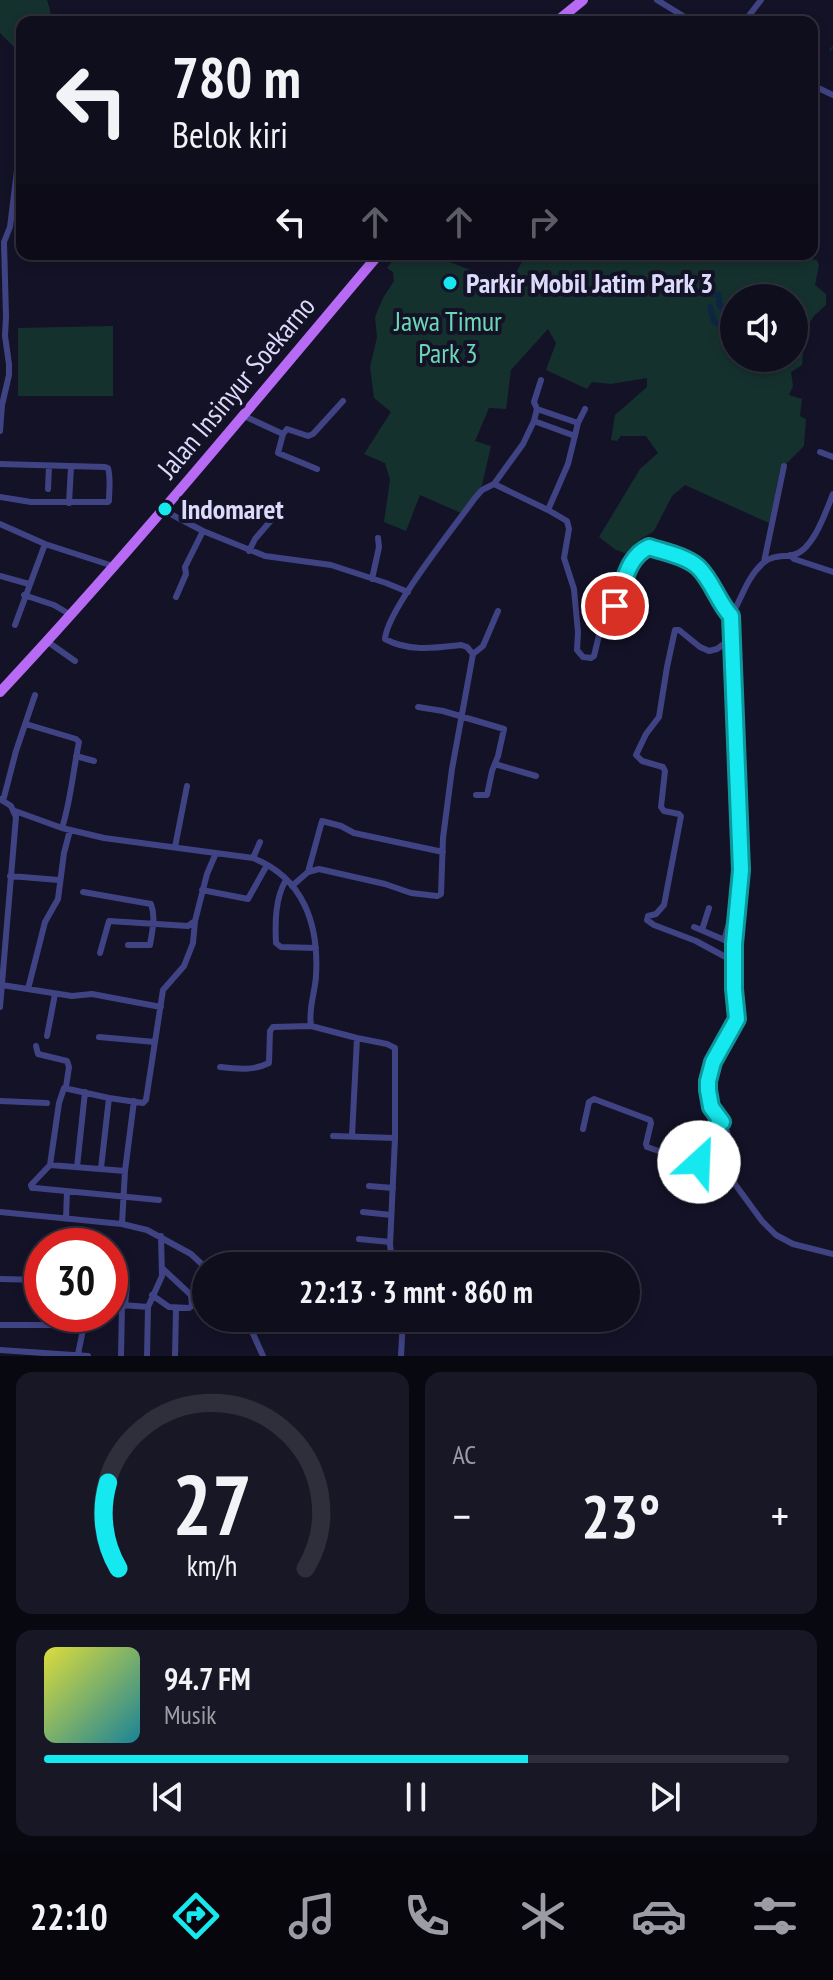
<!DOCTYPE html>
<html lang="id">
<head>
<meta charset="utf-8">
<style>
  body { margin:0; font-family:"PT Sans Narrow",sans-serif; background:#181726; color:#f1f3f6; height:100vh; display:flex; flex-direction:column; font-size:30px; white-space:nowrap }
  * { box-sizing:border-box; margin:0 }
  p { font-size:26px; color:#9b9ca4 }
  .icon { flex:none; width:44px; height:44px; fill:none; stroke:currentColor; stroke-width:2; stroke-linecap:round; stroke-linejoin:round }
  .map { position:relative; height:1356px; overflow:hidden }
  .details { display:flex; flex-direction:column; gap:16px; padding:16px; background:#080810; flex:1 }
  .details>* { flex:none }
  .guide { position:absolute; left:16px; top:16px; width:802px; height:244px; border-radius:16px; box-shadow:0 4px 12px #0003,0 0 0 2px #2f2e3b; background:#0f0e1d; color:#f1f3f6; overflow:hidden }
  .buttons { position:absolute; left:720px; top:284px; display:grid; gap:16px }
  .buttons a { display:grid; place-items:center; width:88px; height:88px; border-radius:50%; background:#0f0e1d; box-shadow:0 4px 12px #0003,0 0 0 2px #2f2e3b; font-size:40px }
  .speed { position:absolute; left:24px; top:1228px; display:flex; gap:16px; font-size:40px; font-weight:700; text-align:center }
  .speed>* { display:grid; place-content:center; width:104px; height:104px; border-radius:50%; background:#0f0e1d; box-shadow:0 4px 12px #0003,0 0 0 2px #2f2e3b; line-height:1 }
  .speed .limit { border:12px solid #d22; background:#fff; color:#111 }
  .pin { position:absolute; display:grid; place-items:center; width:68px; height:68px; color:#fff; margin:-34px; border:4px solid #fff; border-radius:50%; box-shadow:0 2px 8px #0007 }
  .me { position:absolute; width:88px; margin:-44px; rotate:25deg; stroke-linejoin:round; filter:drop-shadow(0 0 6px #0008) }
  .turn { display:flex; align-items:center; gap:28px; height:168px; padding:0 24px; font-size:36px }
  .turn .icon { width:104px; height:104px; stroke-width:2.5 }
  .turn b { display:block; font-size:56px; line-height:68px }
  .lanes { display:flex; align-items:center; height:76px; padding:0 24px; background:#0003; justify-content:center; gap:40px; direction:ltr }
  .lanes .off { opacity:.35 }
  .big { font-size:60px; font-weight:600; line-height:1.1 }
  .details .tile { flex:1; display:flex; flex-direction:column; justify-content:center; gap:12px; min-width:0; padding:0 28px; border-radius:16px; background:#181726 }
  .details .dial { align-items:center; gap:0 }
  .dial svg { height:208px; overflow:visible; fill:none; stroke:#2f2e3b; stroke-width:7; stroke-linecap:round; text-anchor:middle }
  .dial text { fill:#f1f3f6; stroke:none }
  .song { display:flex; align-items:center; gap:24px }
  .cover { width:96px; height:96px; border-radius:12px; background:linear-gradient(135deg,hsl(60 70% 55%),hsl(190 70% 35%)) }
  .played { height:8px; border-radius:4px; background:linear-gradient(90deg,#15e8ee 65%,#2f2e3b 65%) }
  .keys { display:flex; justify-content:space-around; direction:ltr }
  .heat { display:flex; justify-content:space-between; align-items:center; font-size:44px; direction:ltr }
  .details .tiles { flex:1; display:grid; gap:16px; grid-template-columns:1fr 1fr }
  .tile:last-child { grid-column:span 2 }
  .trip { position:absolute; left:192px; top:1252px; width:448px; height:80px; border-radius:40px; background:#0f0e1d; box-shadow:0 4px 12px #0003,0 0 0 2px #2f2e3b; font-weight:600; line-height:80px; text-align:center }
  .tab-bar { display:flex; height:128px; justify-content:space-around; align-items:center; background:#06060c; color:#9b9ca4 }
  .tab-bar .icon { width:56px; height:56px }
  .tab-bar .selected { color:#15e8ee }
  .tab-bar b { font-size:36px; color:#f1f3f6 }
  .map>svg:first-child { display:block }
  .green { fill:#15312e; fill-rule:evenodd }
  .lines { fill:none; stroke-linecap:round; stroke-linejoin:round }
  .stream { stroke:#0f2643; stroke-width:2 }
  .canal { stroke:#0f2643; stroke-width:6 }
  .minor { stroke:#404383; stroke-width:6 }
  .primary { stroke:#b76af4; stroke-width:10 }
  .route-casing { stroke:#0e979b; stroke-width:20 }
  .route { stroke:#15e8ee; stroke-width:14 }
  .poi-dot { fill:#15e8ee; stroke:#141227; stroke-width:3 }
  .labels { text-anchor:middle; stroke-width:8; stroke-linejoin:round; paint-order:stroke }
  .poi-label { font-size:28px; font-weight:bold; fill:#dcdbfc; stroke:#141227; text-anchor:start }
  .park-label { font-size:28px; fill:#6bd8b5; stroke:#141227 }
  .street-label { font-size:28px; fill:#dcdbfc; stroke:#141227 }
</style>
</head>
<body>
<div class="map">
<svg width="833" height="1356" viewBox="0 0 833 1356">
  <rect width="100%" height="100%" fill="#141227"/>
  <path class="green" d="M 0,0 L 47,0 L 50,10 L 51,22 L 22,22 L 22,55 L 0,33 Z
    M 398,254 L 430,254 L 508,285 L 527,254 L 781,254 L 817,260 L 819,265 L 815,285 L 826,294 L 826,305 L 814,316 L 805,330 L 802,365 L 791,372 L 793,386 L 789,395 L 802,399 L 800,416 L 806,419 L 804,446 L 780,470 L 769,523 L 685,485 L 672,496 L 654,531 L 639,540 L 625,553 L 616,550 L 599,537 L 640,469 L 658,453 L 646,436 L 621,436 L 617,441 L 611,440 L 615,415 L 647,387 L 647,378 L 611,384 L 592,382 L 587,389 L 546,370 L 556,343 L 548,329 L 511,370 L 506,409 L 489,408 L 475,441 L 491,446 L 482,485 L 461,513 L 420,495 L 406,531 L 384,522 L 390,480 L 385,463 L 364,454 L 391,412 L 374,398 L 370,367 L 377,337 L 375,317 L 383,298 L 394,281 L 393,272 L 387,268 ZM 734,298 L 794,298 L 794,358 L 734,358 Z
    M 113,326 L 113,396 L 18,396 L 18,328 Z"/>
  <g class="lines">
    <path class="stream" d="M 830,50 L 833,47"/>
    <path class="canal" d="M 710,307 L 714,321 L 718,324 L 723,322 L 725,312 L 719,304 L 719,295 L 712,294"/>
    <path class="minor" d="M 657,0 L 688,19
      M 744,22 L 761,0
      M 812,85 L 833,95
      M 537,409 L 578,423
      M 244,416 L 283,434 L 287,429 L 308,436 L 313,434 L 343,401
      M 534,421 L 575,436
      M 0,431 L 2,405 L 9,375 L 9,364 L 5,336 L 6,317 L 4,242 L 10,227 L 22,130
      M 283,434 L 278,453 L 317,469
      M 820,452 L 833,457
      M 0,464 L 105,467 L 108,468 C 111,478 109,490 109,501 L 108,502 L 31,502 L 0,497
      M 494,484 L 548,510 L 567,521 L 569,529 L 564,558 L 574,589 L 578,632 L 577,650 L 583,657 L 591,658 L 594,656 L 601,627 L 615,606 L 624,578 L 645,548 L 649,547 C 664,552 686,556 698,567 C 712,580 718,602 731,616
      M 48,489 L 49,466
      M 833,494 C 826,511 813,551 793,555 C 782,557 772,555 763,563 C 747,577 742,598 731,616 L 741,870 L 734,944 L 734,989 L 737,1019 L 713,1062 L 708,1081 L 708,1099 L 711,1107 L 727,1131 L 729,1142 L 728,1169 L 732,1180 L 762,1221 L 776,1235 L 793,1244 L 833,1254
      M 69,503 L 71,467
      M 163,510 L 203,531 L 265,556 L 331,565 L 386,583 L 408,592
      M 548,510 L 568,464 L 578,423 L 585,409
      M 0,524 L 45,544 L 113,566
      M 249,551 L 255,539 L 280,510
      M 790,555 L 794,559 L 833,572
      M 764,562 L 784,466
      M 0,576 L 29,584
      M 372,579 L 379,547 L 378,538
      M 24,595 L 54,605 L 71,615
      M 176,597 L 186,574 L 185,567 L 203,531
      M 15,625 L 45,544
      M 732,638 L 717,649 L 709,651 L 700,647 L 679,630 L 675,630 L 667,667 L 659,717 L 646,734 L 636,755 L 642,761 L 663,767 L 665,771 L 661,807 L 664,811 L 679,814 L 681,816 L 664,905 L 656,914 L 648,916 L 647,920 L 654,925 L 696,941 L 733,961
      M 48,642 L 75,661
      M 473,654 L 483,646 L 498,611
      M 418,707 L 443,711 L 504,729 L 498,756 L 492,771 L 487,795 L 476,795
      M 26,724 L 76,739 L 79,742 C 73,771 71,800 62,828
      M 76,756 L 94,761
      M 495,764 L 536,776
      M 0,799 L 11,806 L 16,817 L 0,1007
      M 3,801 L 16,751 L 35,695
      M 15,811 L 62,828 L 104,838 L 253,858 C 304,878 319,925 316,976 C 315,993 308,1009 311,1026 L 357,1038 L 387,1044 L 395,1048 L 395,1138 L 390,1245 L 393,1266
      M 175,847 L 187,786
      M 253,858 L 260,842
      M 308,872 L 322,821 L 341,826 L 354,833 L 443,852
      M 10,876 L 59,880
      M 286,880 C 275,898 275,923 276,943 L 281,947 L 316,948
      M 292,886 L 308,872 L 319,869 L 385,884 L 411,893 L 437,896 L 441,894 L 443,838 L 452,769 L 473,654 L 467,647 L 461,645 C 435,648 409,652 385,639 C 387,610 455,526 475,498 L 482,490 L 494,484 L 523,444 L 534,421 L 537,409 L 534,402 L 541,380
      M 202,890 L 248,899 L 267,865
      M 83,892 L 151,904 C 156,917 152,932 150,945 L 128,945
      M 694,927 L 734,944
      M 702,930 L 709,908
      M 724,940 L 731,916
      M 100,953 L 109,921 L 188,926 L 195,921 L 207,874 L 216,853
      M 2,985 L 72,996 L 92,994 L 161,1007
      M 28,989 L 45,922 L 58,899 L 64,853 L 70,830
      M 47,1036 L 55,994
      M 99,1037 L 155,1042
      M 36,1046 L 38,1054 L 67,1061 L 69,1067 L 66,1087
      M 220,1067 C 237,1069 253,1071 269,1063 L 270,1031 L 273,1027 L 311,1026
      M 0,1101 L 47,1103
      M 583,1129 L 589,1102 L 594,1099 L 650,1120 L 651,1123 L 646,1144 L 647,1147 L 697,1164 C 706,1149 706,1131 722,1122
      M 333,1136 L 395,1138
      M 352,1136 L 357,1038
      M 50,1165 L 125,1171
      M 77,1167 L 85,1092
      M 101,1168 L 109,1098
      M 369,1186 L 393,1188
      M 159,1200 L 35,1188 L 32,1188 L 31,1185 L 50,1165 L 59,1103 L 64,1088 L 109,1098 L 143,1103 L 146,1100 L 163,990 L 184,966 L 193,943 L 195,921
      M 0,1212 L 122,1224 L 147,1230 L 191,1254 L 206,1268
      M 363,1212 L 391,1215
      M 66,1219 L 67,1191
      M 122,1224 L 125,1171 L 134,1101
      M 359,1239 L 390,1242
      M 0,1279 L 42,1280
      M 152,1295 L 169,1307 L 189,1308 L 192,1306 L 191,1295 L 162,1268
      M 110,1304 L 148,1307
      M 125,1306 L 127,1285
      M 246,1318 L 263,1356
      M 0,1325 L 84,1325 L 78,1354
      M 0,1350 L 88,1356
      M 121,1356 L 122,1305
      M 147,1356 L 148,1307 L 162,1276 L 161,1236
      M 175,1356 L 176,1308
      M 401,1356 L 403,1318"/>
    <path class="primary" d="M 556,22 L 583,0
      M 0,692 C 132,551 254,402 379,254"/>
  </g>
  <g class="lines">
    <g class="route-casing">
      <path id="route" d="M 615,606 C 624,586 626,557 649,547 C 664,552 686,556 698,567 C 712,580 718,602 731,616 L 741,870 L 734,944 L 734,989 L 737,1019 L 713,1062 L 708,1081 L 708,1090 L 711,1107 L 722,1122 C 708,1131 705,1147 699,1162"/>
    </g>
    <use href="#route" class="route"/>
  </g>
  <g class="poi-dot">
    <circle cx="450" cy="283" r="8"/>
    <circle cx="165" cy="509" r="8"/>
  </g>
  <g class="labels">
    <g class="poi-label">
      <text x="466" y="293">Parkir Mobil Jatim Park 3</text>
      <text x="181" y="519">Indomaret</text>
    </g>
    <g class="park-label">
      <text x="448" y="331">Jawa Timur<tspan x="448" dy="32">Park 3</tspan></text>
    </g>
    <g class="street-label">
      <text transform="translate(236 387) rotate(-50)" y="10">Jalan Insinyur Soekarno</text>
    </g>
  </g>
</svg>
<div class="buttons">
<a><svg class="icon" aria-label="sound" viewBox="0 0 24 24"><path d="M4 9h4l5-4v14l-5-4H4zM17 9q2 3 0 6"/></svg></a>
</div>
<div class="speed"><div class="limit">30</div></div>
<div class="pin" style="left:615px;top:606px;background:#d93025"><svg class="icon" aria-label="arrive" viewBox="0 0 24 24"><path d="M6 21V4h12l-3 4 3 4H6"/></svg></div>
<svg class="me" style="left:699px;top:1162px" viewBox="-20 -20 40 40"><circle r="19" fill="#fff"/><path d="M0-13L10 11 0 6-10 11z" fill="#15e8ee"/></svg>
<div class="trip">22:13 · 3 mnt · 860 m</div>
<div class="guide">
<div class="turn"><svg class="icon" aria-label="left" viewBox="0 0 24 24"><path d="M17 20v-9H6M10 6l-5 5 5 5"/></svg><div><b>780 m</b>Belok kiri</div></div>
<div class="lanes"><svg class="icon" aria-label="left" viewBox="0 0 24 24"><path d="M17 20v-9H6M10 6l-5 5 5 5"/></svg><svg class="icon off" aria-label="ahead" viewBox="0 0 24 24"><path d="M12 20V5M6 11l6-6 6 6"/></svg><svg class="icon off" aria-label="ahead" viewBox="0 0 24 24"><path d="M12 20V5M6 11l6-6 6 6"/></svg><svg class="icon off" aria-label="right" viewBox="0 0 24 24"><path d="M7 20v-9h11M14 6l5 5-5 5"/></svg></div>
</div>
</div>
<section class="details">
<div class="tiles">
<div class="tile dial"><svg viewBox="0 0 100 80">
<path d="M14 69A42 42 0 1 1 86 69"/>
<path d="M14 69A42 42 0 0 1 10 36" stroke="#15e8ee"/>
<text x="50" y="56" font-size="32" font-weight="700">27</text>
<text x="50" y="72" font-size="11">km/h</text>
</svg></div>
<div class="tile"><p>AC</p>
<div class="heat"><a>−</a><b class="big">23°</b><a>+</a></div>
</div>
<div class="tile">
<div class="song"><i class="cover"></i><div><b>94.7 FM</b><p>Musik</p></div></div>
<div class="played"></div>
<div class="keys"><svg class="icon" aria-label="previous" viewBox="0 0 24 24"><path d="M18 5L8 12l10 7zM5 5v14"/></svg><svg class="icon" aria-label="pause" viewBox="0 0 24 24"><path d="M8 5v14M16 5v14"/></svg><svg class="icon" aria-label="next" viewBox="0 0 24 24"><path d="M6 5l10 7-10 7zM19 5v14"/></svg></div>
</div>
</div>
</section>
<nav class="tab-bar">
<b>22:10</b>
<svg class="icon selected" aria-label="directions" viewBox="0 0 24 24"><path d="M12 3l9 9-9 9-9-9zM9 14v-3h6M13 9l2 2-2 2"/></svg>
<svg class="icon" aria-label="music" viewBox="0 0 24 24"><path d="M9 18V5l10-2v13"/><circle cx="6" cy="18" r="3"/><circle cx="16" cy="16" r="3"/></svg>
<svg class="icon" aria-label="phone" viewBox="0 0 24 24"><path d="M5 4h4l2 5-3 2q2 4 5 5l2-3 5 2v4C11 20 4 13 5 4z"/></svg>
<svg class="icon" aria-label="climate" viewBox="0 0 24 24"><path d="M12 3v18M4 7l16 10M4 17L20 7"/></svg>
<svg class="icon" aria-label="car" viewBox="0 0 24 24"><path d="M5 17H2v-5l4-1 3-4h7l3 4 3 1v5h-3M9 17h6M6 11h13"/><circle cx="7" cy="17" r="2"/><circle cx="17" cy="17" r="2"/></svg>
<svg class="icon" aria-label="filters" viewBox="0 0 24 24"><path d="M4 7h16M4 17h16"/><circle cx="9" cy="7" r="2"/><circle cx="15" cy="17" r="2"/></svg>
</nav>
</body>
</html>
